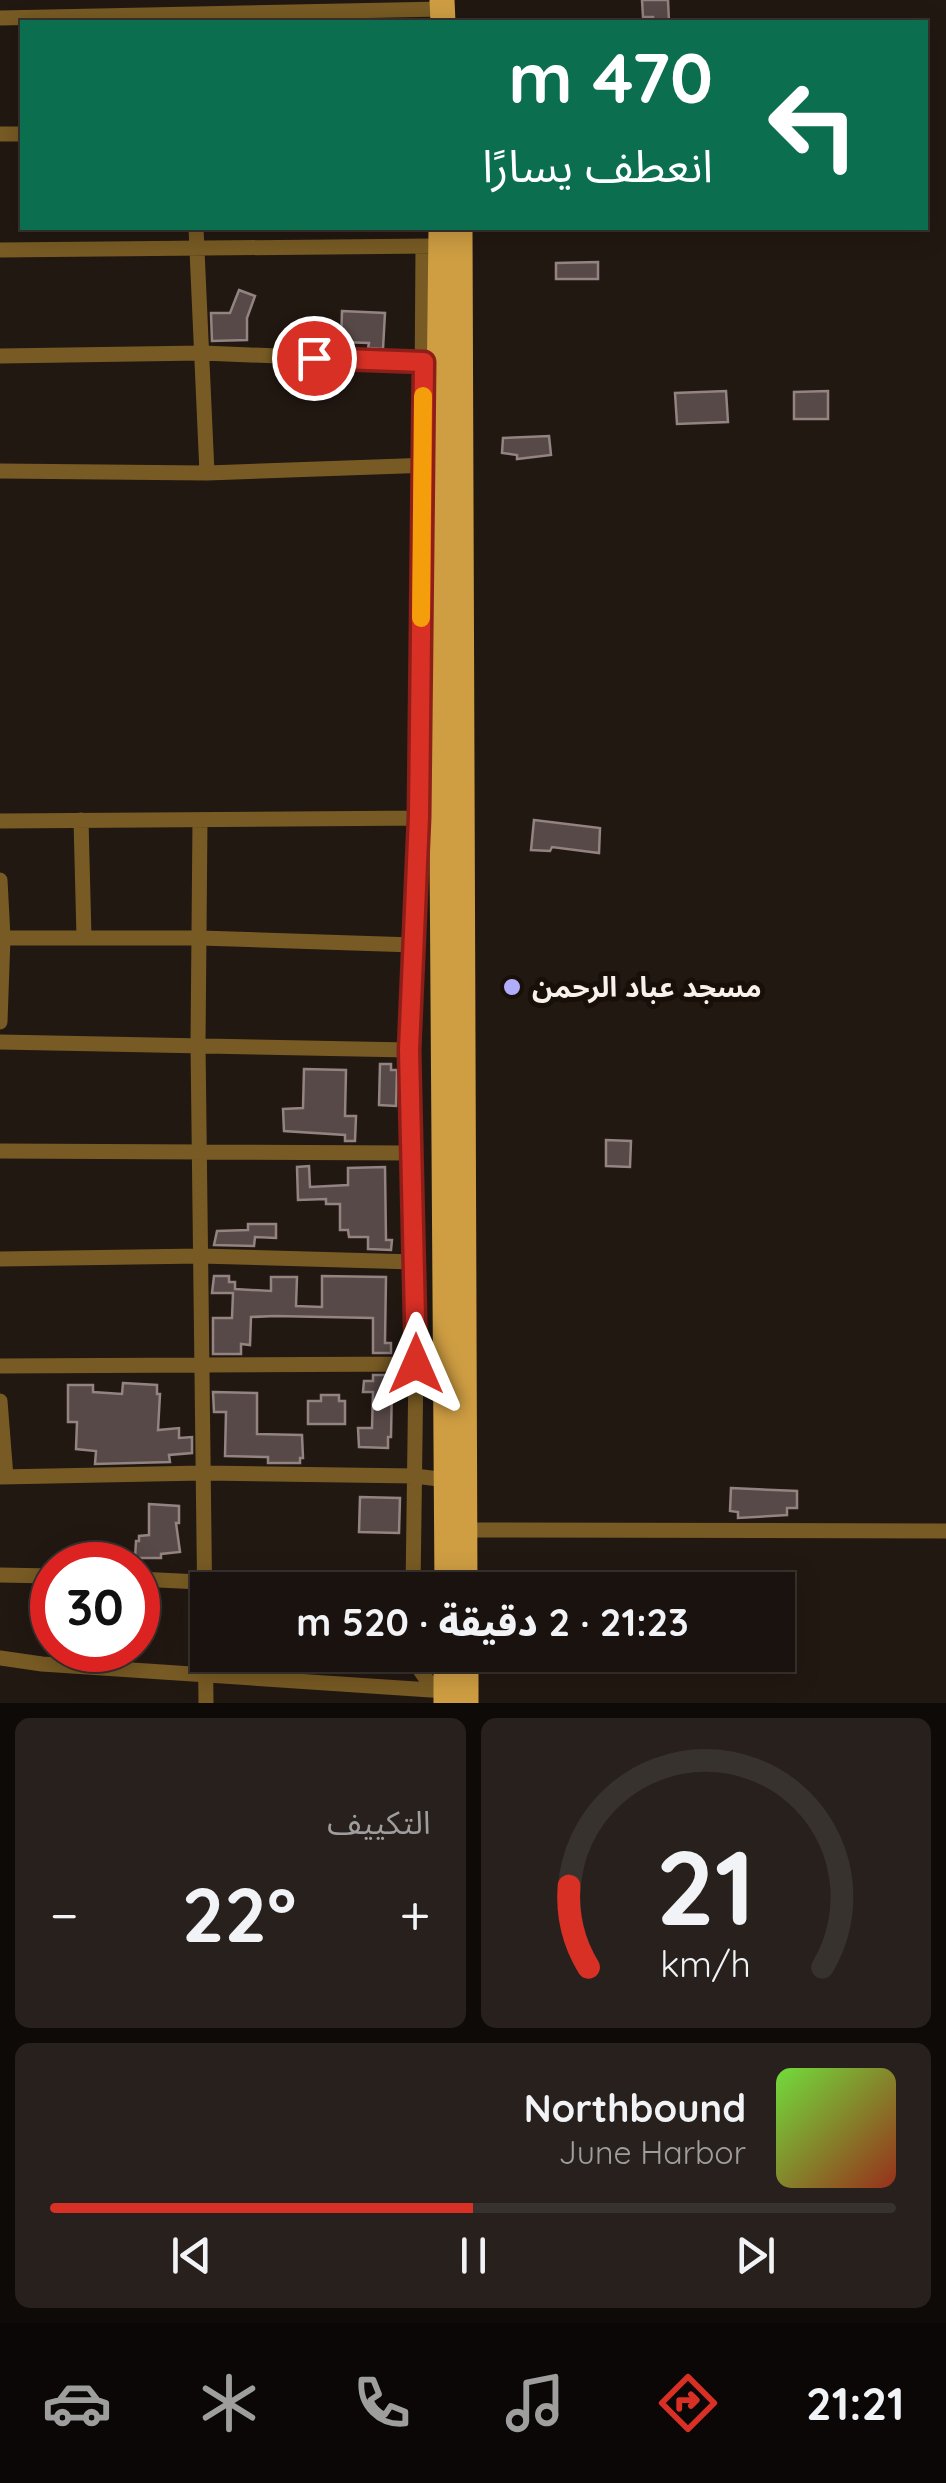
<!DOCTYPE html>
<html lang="ar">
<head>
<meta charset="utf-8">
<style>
  body { margin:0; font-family:Quicksand,"Noto Sans Arabic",sans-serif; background:#27201c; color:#f1f3f6; direction:rtl; height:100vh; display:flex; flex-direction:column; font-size:38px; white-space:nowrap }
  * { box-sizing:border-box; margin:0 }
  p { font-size:32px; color:#9f9e9e }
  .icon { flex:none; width:55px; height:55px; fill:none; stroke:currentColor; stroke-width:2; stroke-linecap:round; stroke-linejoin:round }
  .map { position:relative; height:1703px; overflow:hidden; direction:ltr }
  .sheet { display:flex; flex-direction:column; gap:15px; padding:15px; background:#0e0a08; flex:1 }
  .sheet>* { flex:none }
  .guide { position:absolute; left:20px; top:20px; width:908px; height:210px; border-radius:0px; box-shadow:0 5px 25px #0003,0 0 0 2px #38322e; direction:rtl; background:#0b6e4f; color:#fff; overflow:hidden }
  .speed { position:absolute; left:30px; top:1542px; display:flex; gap:20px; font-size:50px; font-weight:700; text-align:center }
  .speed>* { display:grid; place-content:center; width:130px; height:130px; border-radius:50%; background:#1a120e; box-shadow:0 5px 25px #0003,0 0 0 2px #38322e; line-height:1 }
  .speed .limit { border:15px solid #d22; background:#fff; color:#111 }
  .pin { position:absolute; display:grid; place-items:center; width:85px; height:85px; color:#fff; margin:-42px; border:5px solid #fff; border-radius:50%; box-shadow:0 2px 10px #0007 }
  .me { position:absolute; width:110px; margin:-55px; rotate:0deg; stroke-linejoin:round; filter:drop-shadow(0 0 8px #0008) }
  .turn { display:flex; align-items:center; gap:35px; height:210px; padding:0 50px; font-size:45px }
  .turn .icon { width:130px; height:130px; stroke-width:2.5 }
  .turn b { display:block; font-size:70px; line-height:85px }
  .big { font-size:75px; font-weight:800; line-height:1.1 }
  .sheet .tile { flex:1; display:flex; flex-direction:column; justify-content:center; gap:15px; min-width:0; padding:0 35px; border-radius:15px; background:#27201c }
  .sheet .dial { align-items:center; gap:0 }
  .dial svg { height:260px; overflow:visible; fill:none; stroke:#38322e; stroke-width:7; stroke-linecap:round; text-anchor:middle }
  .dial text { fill:#f1f3f6; stroke:none }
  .song { display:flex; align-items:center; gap:30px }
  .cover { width:120px; height:120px; border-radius:15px; background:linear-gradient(135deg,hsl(100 70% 55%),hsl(10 70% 35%)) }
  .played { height:10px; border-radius:5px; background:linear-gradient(90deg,#d93025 50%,#38322e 50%) }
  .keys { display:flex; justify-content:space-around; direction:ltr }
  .heat { display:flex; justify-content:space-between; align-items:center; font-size:55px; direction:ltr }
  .sheet .tiles { flex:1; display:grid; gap:15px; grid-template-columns:1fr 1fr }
  .tile:last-child { grid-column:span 2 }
  .trip { position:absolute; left:190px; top:1572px; width:605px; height:100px; border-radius:0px; background:#1a120e; box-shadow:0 5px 25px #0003,0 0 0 2px #38322e; font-weight:800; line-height:100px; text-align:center; direction:rtl }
  .tab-bar { display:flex; height:160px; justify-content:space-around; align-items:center; background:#0a0706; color:#9f9e9e }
  .tab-bar .icon { width:70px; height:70px }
  .tab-bar .active { color:#d93025 }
  .tab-bar b { font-size:45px; color:#f1f3f6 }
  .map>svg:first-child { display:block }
  .building { fill:#574947; stroke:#938381; stroke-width:2.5 }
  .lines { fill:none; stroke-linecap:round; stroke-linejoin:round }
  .minor { stroke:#785b24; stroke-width:15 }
  .primary { stroke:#cf9e43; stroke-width:25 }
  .route-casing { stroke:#8d1f18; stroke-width:25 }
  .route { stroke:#d93025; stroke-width:18 }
  .slow { stroke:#f59e0b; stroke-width:18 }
  .poi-dot { fill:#b2adfa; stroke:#180f09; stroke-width:4 }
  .labels { text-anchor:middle; stroke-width:10; stroke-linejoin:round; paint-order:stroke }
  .poi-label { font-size:28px; font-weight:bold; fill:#f7f0eb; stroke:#180f09; text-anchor:start }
</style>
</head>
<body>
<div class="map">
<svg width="946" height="1703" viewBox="0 0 946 1703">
  <rect width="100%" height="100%" fill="#221812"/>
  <path class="building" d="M 642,0 L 668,0 L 669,22 L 653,22 L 653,17 L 643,17 Z
    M 598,262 L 598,279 L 556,279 L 556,263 Z
    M 239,290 L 255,296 L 247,318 L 247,340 L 212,341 L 211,313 L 230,313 Z
    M 342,311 L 385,313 L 383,349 L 368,348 L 369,343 L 341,342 Z
    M 726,391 L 728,422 L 677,424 L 675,393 Z
    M 828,391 L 828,419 L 794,419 L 794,392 Z
    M 549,436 L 551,455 L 517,459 L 517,455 L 502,453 L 503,438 Z
    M 534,820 L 600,828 L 599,853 L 552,847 L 550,851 L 531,850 Z
    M 380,1064 L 391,1064 L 391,1070 L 397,1070 L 396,1106 L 379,1105 Z
    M 304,1069 L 346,1070 L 345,1116 L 356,1116 L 355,1141 L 345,1141 L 345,1135 L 284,1131 L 283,1109 L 303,1108 Z
    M 606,1140 L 631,1141 L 630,1167 L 606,1166 Z
    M 309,1166 L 310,1187 L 348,1185 L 348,1168 L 385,1167 L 386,1240 L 392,1240 L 391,1250 L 368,1249 L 368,1237 L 349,1237 L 348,1230 L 340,1230 L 340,1204 L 326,1204 L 326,1199 L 298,1200 L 297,1167 Z
    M 248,1224 L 276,1224 L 276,1238 L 255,1237 L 254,1246 L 214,1245 L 217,1231 L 248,1230 Z
    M 214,1276 L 229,1276 L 229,1282 L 235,1282 L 235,1289 L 271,1291 L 271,1277 L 297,1277 L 296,1306 L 322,1307 L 322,1276 L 386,1277 L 385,1343 L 391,1343 L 391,1353 L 373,1353 L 373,1318 L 275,1316 L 251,1317 L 250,1345 L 241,1344 L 241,1354 L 213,1354 L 213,1318 L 232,1318 L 233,1293 L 212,1293 Z
    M 373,1375 L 391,1375 L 392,1382 L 391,1437 L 388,1437 L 388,1448 L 359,1447 L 358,1428 L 372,1428 L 373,1392 L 363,1392 L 364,1381 L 373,1381 Z
    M 123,1383 L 157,1385 L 157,1394 L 160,1394 L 158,1430 L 179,1428 L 179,1438 L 192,1437 L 192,1453 L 169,1455 L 170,1462 L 95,1464 L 96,1451 L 76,1449 L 77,1422 L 68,1422 L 68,1385 L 93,1385 L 93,1392 L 122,1394 Z
    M 213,1392 L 257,1393 L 257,1434 L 302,1435 L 303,1458 L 300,1458 L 300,1463 L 268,1463 L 268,1457 L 265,1457 L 225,1456 L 226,1412 L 214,1412 Z
    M 321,1395 L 339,1395 L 339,1401 L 345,1401 L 345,1424 L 308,1424 L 308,1401 L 321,1401 Z
    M 731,1488 L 797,1491 L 797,1508 L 787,1508 L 787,1515 L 738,1518 L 738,1512 L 730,1511 Z
    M 360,1497 L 400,1498 L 399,1533 L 359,1532 Z
    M 149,1504 L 179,1506 L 179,1523 L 176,1523 L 180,1552 L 161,1554 L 161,1558 L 135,1558 L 136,1541 L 139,1541 L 139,1536 L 149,1535 Z"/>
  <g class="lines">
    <path class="minor" d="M 0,18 L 443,9
      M 0,134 L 22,134
      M 196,228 L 207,473
      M 0,250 L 431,246
      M 0,356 L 203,353 L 424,362
      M 0,471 L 207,473 L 431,465
      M 81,820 L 84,937
      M 200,820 L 198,1044 L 206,1703
      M 0,821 L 426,818
      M 0,880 L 3,937 L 0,1022
      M 0,938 L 200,938 L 414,945
      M 0,1042 L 409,1050
      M 0,1151 L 410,1153
      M 0,1259 L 201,1256 L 415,1262
      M 0,1366 L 416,1364 L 446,1368
      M 0,1401 L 6,1477
      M 0,1477 L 204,1473 L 415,1476 L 447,1480
      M 465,1530 L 946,1531
      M 0,1575 L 52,1576
      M 138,1579 L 366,1590
      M 413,1590 L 416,1364 L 409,1050 L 419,817 L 423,247
      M 416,1655 L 420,1670 L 434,1690
      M 0,1658 L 42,1664 L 446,1691"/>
    <path class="primary" d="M 442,0 L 443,22
      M 441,228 L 439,403 L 447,1590
      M 460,228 L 465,1590
      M 446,1703 L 446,1655
      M 466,1703 L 466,1655"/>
  </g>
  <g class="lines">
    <g class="route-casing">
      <path id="route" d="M 314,358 L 424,362 L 419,817 L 409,1050 L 416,1364"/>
    </g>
    <use href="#route" class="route"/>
    <path class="slow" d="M 421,618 L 423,396"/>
  </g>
  <circle class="poi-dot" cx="512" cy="987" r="10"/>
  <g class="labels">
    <g class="poi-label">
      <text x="532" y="997">مسجد عباد الرحمن</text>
    </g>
  </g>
</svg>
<div class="speed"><div class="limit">30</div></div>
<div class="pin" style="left:314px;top:358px;background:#d93025"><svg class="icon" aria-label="arrive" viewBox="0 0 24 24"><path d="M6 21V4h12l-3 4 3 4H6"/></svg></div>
<svg class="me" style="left:416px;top:1364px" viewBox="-20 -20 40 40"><path d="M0-17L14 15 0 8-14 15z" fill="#d93025" stroke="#fff" stroke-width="4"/></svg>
<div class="trip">21:23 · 2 دقيقة · 520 m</div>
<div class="guide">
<div class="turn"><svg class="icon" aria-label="left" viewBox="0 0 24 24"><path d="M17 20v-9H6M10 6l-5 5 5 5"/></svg><div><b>470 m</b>انعطف يسارًا</div></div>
</div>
</div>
<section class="sheet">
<div class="tiles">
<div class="tile dial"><svg viewBox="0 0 100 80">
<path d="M14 69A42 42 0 1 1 86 69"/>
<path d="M14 69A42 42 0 0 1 8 44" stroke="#d93025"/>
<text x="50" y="56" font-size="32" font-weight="700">21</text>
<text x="50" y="72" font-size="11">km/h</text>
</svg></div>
<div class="tile"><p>التكييف</p>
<div class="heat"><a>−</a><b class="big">22°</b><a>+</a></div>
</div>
<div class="tile">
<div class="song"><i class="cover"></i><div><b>Northbound</b><p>June Harbor</p></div></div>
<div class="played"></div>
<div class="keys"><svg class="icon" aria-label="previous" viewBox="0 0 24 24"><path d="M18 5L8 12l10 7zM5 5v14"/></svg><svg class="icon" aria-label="pause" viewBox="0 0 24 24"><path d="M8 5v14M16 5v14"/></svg><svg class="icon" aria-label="next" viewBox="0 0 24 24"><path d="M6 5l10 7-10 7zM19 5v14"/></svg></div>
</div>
</div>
</section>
<nav class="tab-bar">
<b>21:21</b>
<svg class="icon active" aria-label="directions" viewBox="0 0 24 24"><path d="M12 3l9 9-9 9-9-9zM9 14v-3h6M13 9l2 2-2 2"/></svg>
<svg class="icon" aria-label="music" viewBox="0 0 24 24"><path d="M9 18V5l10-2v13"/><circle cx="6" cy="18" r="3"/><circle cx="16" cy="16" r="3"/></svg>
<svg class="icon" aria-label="phone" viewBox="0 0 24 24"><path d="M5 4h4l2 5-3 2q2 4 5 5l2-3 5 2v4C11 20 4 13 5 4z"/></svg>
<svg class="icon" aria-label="climate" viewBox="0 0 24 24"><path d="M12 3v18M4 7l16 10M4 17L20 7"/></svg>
<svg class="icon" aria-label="car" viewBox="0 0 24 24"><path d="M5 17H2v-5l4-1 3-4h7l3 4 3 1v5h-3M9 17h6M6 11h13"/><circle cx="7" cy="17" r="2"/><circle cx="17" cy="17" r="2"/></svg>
</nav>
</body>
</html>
